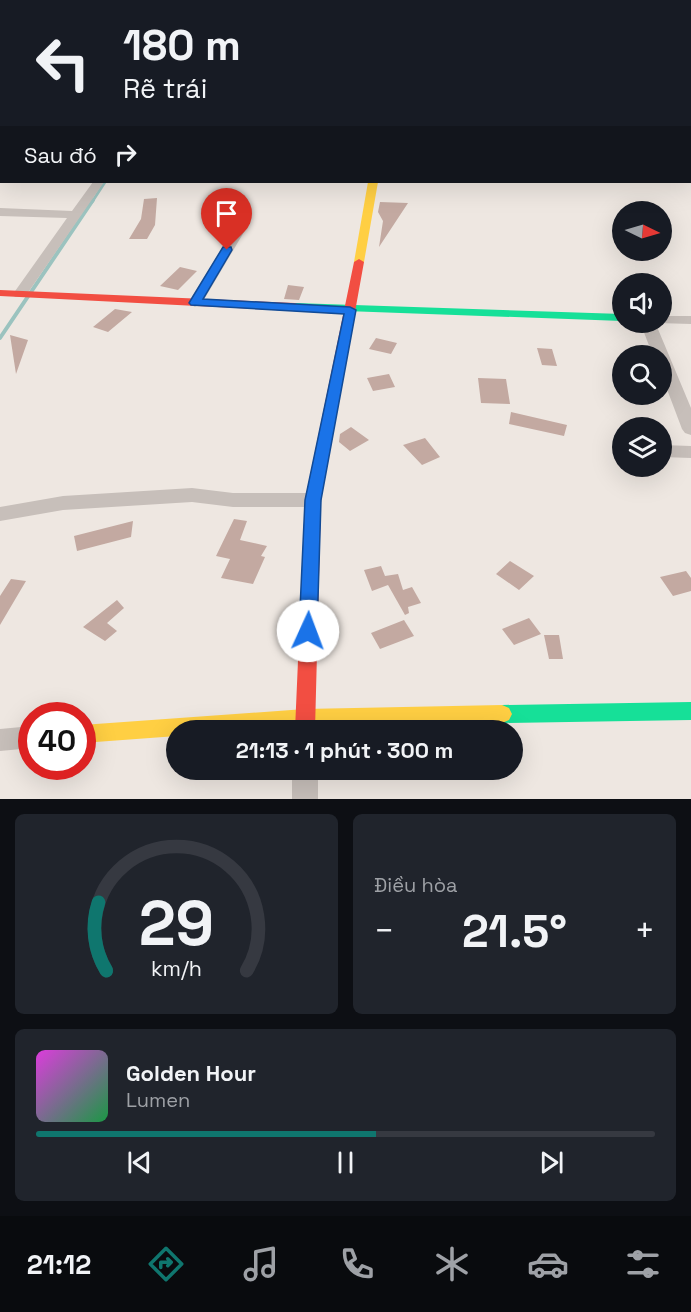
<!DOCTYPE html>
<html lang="vi">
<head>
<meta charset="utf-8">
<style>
  body { margin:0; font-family:"Space Grotesk",sans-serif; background:#20242c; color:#f1f3f6; height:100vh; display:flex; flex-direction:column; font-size:22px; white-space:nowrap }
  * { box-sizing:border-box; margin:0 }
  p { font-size:20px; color:#9ea1a6 }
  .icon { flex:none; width:33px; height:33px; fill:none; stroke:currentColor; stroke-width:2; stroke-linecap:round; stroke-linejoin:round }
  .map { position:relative; height:799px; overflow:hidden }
  .side { display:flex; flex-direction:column; gap:15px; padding:15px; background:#0d0f14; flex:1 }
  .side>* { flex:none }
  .top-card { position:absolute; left:0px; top:0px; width:692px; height:183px; box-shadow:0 6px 24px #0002; background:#171b24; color:#f1f3f6; overflow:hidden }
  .needle { width:39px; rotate:95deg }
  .buttons { position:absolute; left:612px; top:201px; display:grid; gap:12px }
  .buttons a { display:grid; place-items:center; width:60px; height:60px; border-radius:50%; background:#171b24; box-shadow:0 6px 24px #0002; font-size:30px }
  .speed { position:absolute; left:18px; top:702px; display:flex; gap:12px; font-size:30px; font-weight:700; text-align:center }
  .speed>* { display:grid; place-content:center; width:78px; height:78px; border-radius:50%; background:#171b24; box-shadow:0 6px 24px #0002; line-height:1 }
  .speed .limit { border:9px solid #d22; background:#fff; color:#111 }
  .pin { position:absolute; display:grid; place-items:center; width:51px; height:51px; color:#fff; margin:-62px -26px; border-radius:50% 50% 50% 0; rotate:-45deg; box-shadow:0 0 6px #0007 }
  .pin .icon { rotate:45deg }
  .me { position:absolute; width:66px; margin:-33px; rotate:2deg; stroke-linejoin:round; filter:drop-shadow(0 0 4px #0008) }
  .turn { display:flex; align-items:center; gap:21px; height:126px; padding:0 24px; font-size:27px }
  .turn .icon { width:78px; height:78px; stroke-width:2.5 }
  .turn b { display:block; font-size:42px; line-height:51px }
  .then { display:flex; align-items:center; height:57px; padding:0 24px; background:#0003; gap:12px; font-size:22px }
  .big { font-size:45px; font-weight:700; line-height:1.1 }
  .side .card { flex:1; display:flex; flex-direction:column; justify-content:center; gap:9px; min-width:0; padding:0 21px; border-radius:9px; background:#20242c }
  .side .dial { align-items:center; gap:0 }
  .dial svg { height:156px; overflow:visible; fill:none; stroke:#363941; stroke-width:7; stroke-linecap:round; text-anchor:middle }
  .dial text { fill:#f1f3f6; stroke:none }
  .song { display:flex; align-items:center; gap:18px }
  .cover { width:72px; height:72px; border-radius:9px; background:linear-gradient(135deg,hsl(300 70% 55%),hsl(140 70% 35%)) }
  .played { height:6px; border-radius:3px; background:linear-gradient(90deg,#0f766e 55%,#363941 55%) }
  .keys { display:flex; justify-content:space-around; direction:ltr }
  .heat { display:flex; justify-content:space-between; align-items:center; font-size:33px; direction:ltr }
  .side .tiles { flex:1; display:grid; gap:15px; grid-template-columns:1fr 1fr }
  .card:last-child { grid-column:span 2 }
  .trip { position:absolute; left:166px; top:720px; width:357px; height:60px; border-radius:30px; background:#171b24; box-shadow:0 6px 24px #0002; font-weight:700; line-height:60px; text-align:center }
  .menu { display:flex; height:96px; justify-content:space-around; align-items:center; background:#090b0e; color:#9ea1a6 }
  .menu .icon { width:42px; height:42px }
  .menu .current { color:#0f766e }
  .menu b { font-size:27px; color:#f1f3f6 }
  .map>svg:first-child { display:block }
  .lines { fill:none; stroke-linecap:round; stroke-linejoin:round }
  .stream-far2 { stroke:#9bc3bf; stroke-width:2 }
  .stream-far1 { stroke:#9bc3bf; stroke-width:3 }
  .stream { stroke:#9bc3bf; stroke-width:4 }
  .canal { fill:#9bc3bf; fill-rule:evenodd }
  .building { fill:#c3a9a1 }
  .street { fill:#c7bfba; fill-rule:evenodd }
  .fast { fill:#16e098; fill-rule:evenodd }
  .slow { fill:#ffcf43; fill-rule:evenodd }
  .jam { fill:#f24e42; fill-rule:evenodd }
  .route { fill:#1a73e8; stroke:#114b97; stroke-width:1.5 }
</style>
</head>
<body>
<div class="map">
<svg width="691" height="799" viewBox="0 0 691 799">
  <rect width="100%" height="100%" fill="#eee7e1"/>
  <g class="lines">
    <path class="stream-far2" d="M 362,0 L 364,2"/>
    <path class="stream-far1" d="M 92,202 L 105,182"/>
    <path class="stream" d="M 0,338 L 93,200"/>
    <path class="canal" d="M 525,0 L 531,0 L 532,2 L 525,2 Z"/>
  </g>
  <path class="building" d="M 157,198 L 155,225 L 147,239 L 129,239 L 141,219 L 144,199 Z
    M 380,202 L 408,203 L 379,247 L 383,221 L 378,212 Z
    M 180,267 L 197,271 L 178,290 L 160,286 Z
    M 288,285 L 304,287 L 299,300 L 284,299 Z
    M 115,309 L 132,312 L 108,332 L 93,327 Z
    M 10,335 L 28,340 L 16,374 Z
    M 376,338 L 397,343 L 391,354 L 369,349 Z
    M 537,348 L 552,349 L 557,366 L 542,365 Z
    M 389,374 L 395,387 L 373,391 L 367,378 Z
    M 478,378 L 506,379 L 510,404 L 481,403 Z
    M 511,412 L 567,425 L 564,436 L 509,424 Z
    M 351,427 L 369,440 L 350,451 L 339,442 L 340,434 Z
    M 425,438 L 440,457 L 422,465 L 403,445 Z
    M 234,519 L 247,521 L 240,540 L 267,546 L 261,556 L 265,557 L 253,584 L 221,578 L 230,559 L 216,556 Z
    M 133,521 L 131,537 L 77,551 L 74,536 Z
    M 510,561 L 534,576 L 519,590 L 496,574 Z
    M 381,566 L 385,576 L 398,574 L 403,590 L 412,587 L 421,603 L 408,607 L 409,613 L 405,615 L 388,585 L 372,591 L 364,570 Z
    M 686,571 L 691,578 L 691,591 L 673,596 L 660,577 Z
    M 11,579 L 26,581 L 0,625 L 0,596 Z
    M 117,600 L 124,608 L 107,623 L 117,631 L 105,641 L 83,627 Z
    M 529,618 L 541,634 L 514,645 L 502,629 Z
    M 404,620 L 414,636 L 380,649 L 371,633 Z
    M 544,635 L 559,635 L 563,659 L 549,659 Z"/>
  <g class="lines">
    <path class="street" d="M 252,0 L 261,0 L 250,2 Z
      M 421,0 L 427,0 L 428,2 L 421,2 Z
      M 518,0 L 525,0 L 526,2 L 519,2 Z
      M 579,0 L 585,0 L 585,2 L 579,2 Z
      M 690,10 L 691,10 L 691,14 L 690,14 Z
      M 0,52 L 2,52 L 2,56 L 0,56 Z
      M 690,66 L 691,66 L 691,72 L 690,72 Z
      M 2,88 L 2,94 L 0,95 L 0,89 Z
      M 690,112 L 691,112 L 691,118 L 690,118 Z
      M 0,142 L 2,142 L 0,149 Z
      M 93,182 L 104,182 L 25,297 L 15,297 L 13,294 L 67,218 L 0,216 L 0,208 L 72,211 Z
      M 214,204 L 220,208 L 217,217 L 240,225 L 244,232 L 202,303 L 195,307 L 188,303 L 232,232 L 204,219 L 210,205 Z
      M 662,316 L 691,316 L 691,324 L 657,323 L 662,322 Z
      M 640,322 L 655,322 L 691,408 L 691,435 L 685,433 L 682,429 L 662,376 L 662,356 L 653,356 Z
      M 662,445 L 691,446 L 691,458 L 662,457 Z
      M 192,488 L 233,493 L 313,493 L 320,495 L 322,500 L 320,505 L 313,507 L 233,507 L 192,502 L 63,510 L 0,521 L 0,507 L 63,496 Z
      M 32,726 L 32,748 L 0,751 L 0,729 Z
      M 292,770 L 318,770 L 318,799 L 292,799 Z"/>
    <path class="fast" d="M 295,303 L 622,314 L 622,321 L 291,309 L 289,307 L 291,305 Z
      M 691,702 L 691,720 L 502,723 L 495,720 L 492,714 L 495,708 L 502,705 Z"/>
    <path class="slow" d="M 368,182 L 378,182 L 364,262 L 359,265 L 354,262 Z
      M 502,705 L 509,708 L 512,714 L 509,720 L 502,723 C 394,725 285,730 177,730 L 177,736 L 82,743 L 82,725 L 305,709 Z"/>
    <path class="jam" d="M 359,259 L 364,262 L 321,500 L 315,730 L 295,730 L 305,500 L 354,262 Z
      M 0,290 L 295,303 L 301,307 L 295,311 L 0,296 Z"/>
  </g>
  <path class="route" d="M 223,247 L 231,247 L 232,250 L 203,299 L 350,307 L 356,310 L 321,500 L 317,631 L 314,636 L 308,638 L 301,636 L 299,631 L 305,500 L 344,314 L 191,305 L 189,303 Z"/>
</svg>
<div class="buttons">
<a><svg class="needle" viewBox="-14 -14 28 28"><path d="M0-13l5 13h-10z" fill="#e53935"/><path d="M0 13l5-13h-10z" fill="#9ea1a6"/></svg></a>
<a><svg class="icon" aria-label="sound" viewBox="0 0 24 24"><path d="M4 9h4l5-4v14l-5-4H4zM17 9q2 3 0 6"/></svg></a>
<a><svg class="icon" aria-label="search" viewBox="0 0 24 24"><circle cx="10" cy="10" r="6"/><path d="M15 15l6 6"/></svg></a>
<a><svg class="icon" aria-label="layers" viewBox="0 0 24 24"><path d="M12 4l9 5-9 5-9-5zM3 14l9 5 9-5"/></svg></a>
</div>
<div class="speed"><div class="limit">40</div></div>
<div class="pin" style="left:227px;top:250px;background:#d93025"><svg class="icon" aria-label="arrive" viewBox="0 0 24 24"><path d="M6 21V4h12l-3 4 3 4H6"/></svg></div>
<svg class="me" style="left:308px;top:631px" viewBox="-20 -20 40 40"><circle r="19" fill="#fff"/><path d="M0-13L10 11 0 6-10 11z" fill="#1a73e8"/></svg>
<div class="trip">21:13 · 1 phút · 300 m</div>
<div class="top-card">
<div class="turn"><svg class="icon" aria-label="left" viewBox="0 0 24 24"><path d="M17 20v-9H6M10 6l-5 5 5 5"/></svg><div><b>180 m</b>Rẽ trái</div></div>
<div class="then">Sau đó<svg class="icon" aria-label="right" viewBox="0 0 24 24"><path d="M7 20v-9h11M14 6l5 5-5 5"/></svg></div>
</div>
</div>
<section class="side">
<div class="tiles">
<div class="card dial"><svg viewBox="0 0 100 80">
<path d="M14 69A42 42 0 1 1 86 69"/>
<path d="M14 69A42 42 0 0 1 10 34" stroke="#0f766e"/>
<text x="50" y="56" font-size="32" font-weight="700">29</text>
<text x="50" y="72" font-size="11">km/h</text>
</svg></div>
<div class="card"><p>Điều hòa</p>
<div class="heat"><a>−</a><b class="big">21.5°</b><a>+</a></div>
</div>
<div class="card">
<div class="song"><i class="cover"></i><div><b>Golden Hour</b><p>Lumen</p></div></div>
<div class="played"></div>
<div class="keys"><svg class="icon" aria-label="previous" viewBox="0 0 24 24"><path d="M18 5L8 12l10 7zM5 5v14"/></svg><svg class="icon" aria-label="pause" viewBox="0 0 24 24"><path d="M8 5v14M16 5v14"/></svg><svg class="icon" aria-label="next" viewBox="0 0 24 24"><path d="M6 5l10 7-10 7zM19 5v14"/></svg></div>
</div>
</div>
</section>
<nav class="menu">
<b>21:12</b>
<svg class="icon current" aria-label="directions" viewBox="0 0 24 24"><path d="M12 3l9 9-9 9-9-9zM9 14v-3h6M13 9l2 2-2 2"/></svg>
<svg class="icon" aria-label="music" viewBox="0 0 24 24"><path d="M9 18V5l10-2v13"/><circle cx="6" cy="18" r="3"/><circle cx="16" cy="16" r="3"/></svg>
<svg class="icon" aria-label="phone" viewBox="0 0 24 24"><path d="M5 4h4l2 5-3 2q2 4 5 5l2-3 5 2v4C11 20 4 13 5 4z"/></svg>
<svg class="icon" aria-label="climate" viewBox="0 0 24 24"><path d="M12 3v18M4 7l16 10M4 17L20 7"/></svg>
<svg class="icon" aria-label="car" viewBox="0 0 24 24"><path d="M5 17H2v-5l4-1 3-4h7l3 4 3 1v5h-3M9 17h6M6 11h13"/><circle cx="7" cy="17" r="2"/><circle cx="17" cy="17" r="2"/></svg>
<svg class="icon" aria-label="filters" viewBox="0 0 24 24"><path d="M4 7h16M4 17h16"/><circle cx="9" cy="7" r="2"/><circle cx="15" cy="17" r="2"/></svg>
</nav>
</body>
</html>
